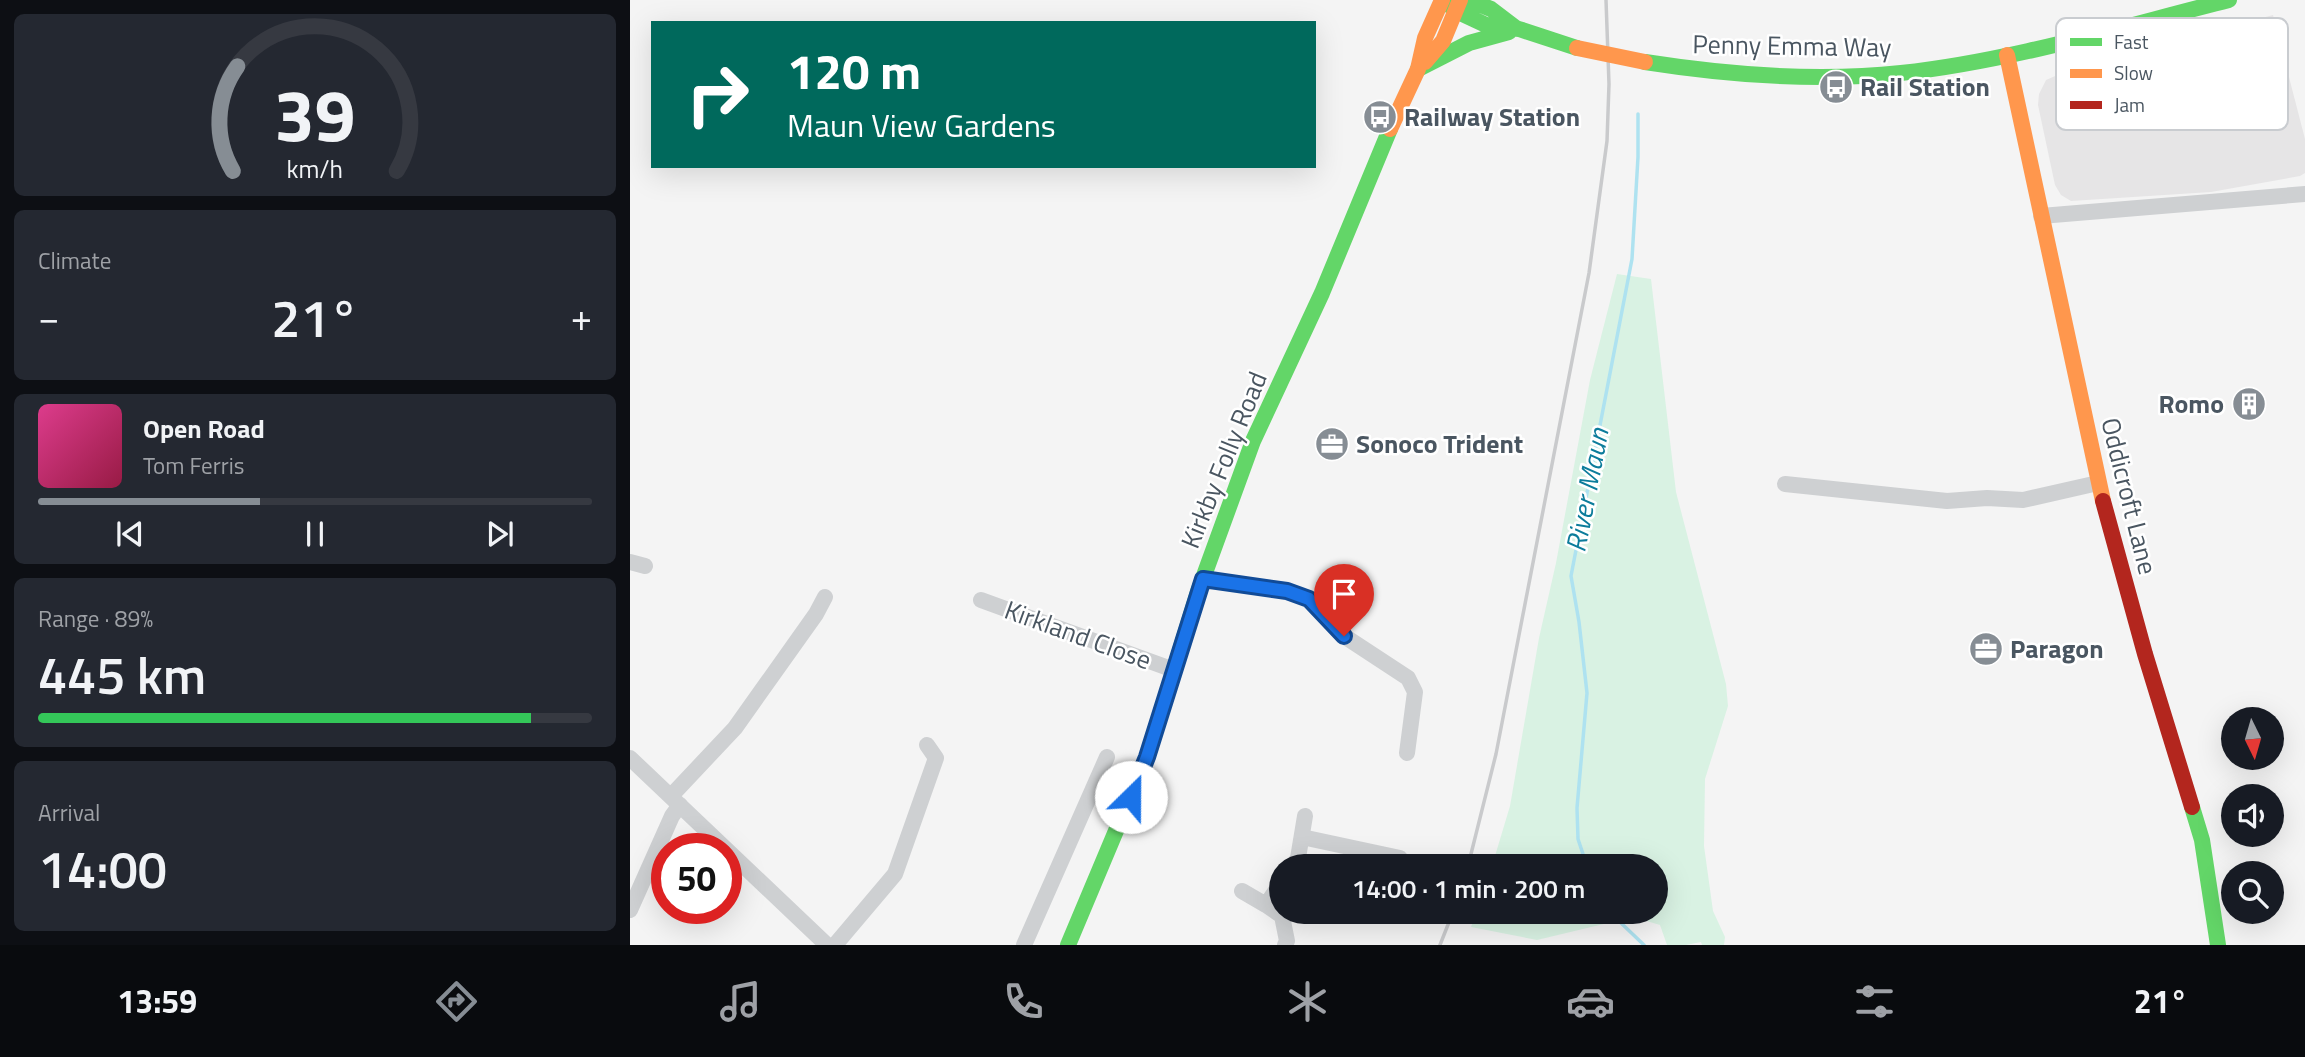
<!DOCTYPE html>
<html lang="en">
<head>
<meta charset="utf-8">
<style>
  body { margin:0; font-family:"Titillium Web",sans-serif; background:#242831; color:#f1f3f6; height:100vh; display:flex; flex-direction:column; font-size:26px; white-space:nowrap }
  * { box-sizing:border-box; margin:0 }
  p { font-size:23px; color:#9ea1a6 }
  .icon { flex:none; width:38px; height:38px; fill:none; stroke:currentColor; stroke-width:2; stroke-linecap:round; stroke-linejoin:round }
  .map { position:relative; flex:1; overflow:hidden }
  .sheet { display:flex; flex-direction:column; gap:14px; padding:14px; background:#0d0f14; width:630px }
  .sheet>* { flex:none }
  .guide { position:absolute; left:21px; top:21px; width:665px; height:147px; border-radius:0px; box-shadow:0 7px 28px #0002; background:#00695c; color:#fff; overflow:hidden }
  .needle { width:46px; rotate:175deg }
  .fabs { position:absolute; left:1591px; top:707px; display:grid; gap:14px }
  .fabs a { display:grid; place-items:center; width:63px; height:63px; border-radius:50%; background:#171b24; box-shadow:0 7px 28px #0002; font-size:35px }
  .speed { position:absolute; left:21px; top:833px; display:flex; gap:14px; font-size:35px; font-weight:700; text-align:center }
  .speed>* { display:grid; place-content:center; width:91px; height:91px; border-radius:50%; background:#171b24; box-shadow:0 7px 28px #0002; line-height:1 }
  .speed .limit { border:10px solid #d22; background:#fff; color:#111 }
  .pin { position:absolute; display:grid; place-items:center; width:60px; height:60px; color:#fff; margin:-72px -30px; border-radius:50% 50% 50% 0; rotate:-45deg; box-shadow:0 0 7px #0007 }
  .pin .icon { rotate:45deg }
  .me { position:absolute; width:77px; margin:-38px; rotate:23deg; stroke-linejoin:round; filter:drop-shadow(0 0 5px #0008) }
  .turn { display:flex; align-items:center; gap:24px; height:147px; padding:0 21px; font-size:32px }
  .turn .icon { width:91px; height:91px; stroke-width:2.5 }
  .turn b { display:block; font-size:49px; line-height:60px }
  .big { font-size:52px; font-weight:600; line-height:1.1 }
  .sheet .card { flex:1; display:flex; flex-direction:column; justify-content:center; gap:10px; min-width:0; padding:0 24px; border-radius:10px; background:#242831 }
  .sheet .dial { align-items:center; gap:0 }
  .dial svg { height:182px; overflow:visible; fill:none; stroke:#363941; stroke-width:7; stroke-linecap:round; text-anchor:middle }
  .dial text { fill:#f1f3f6; stroke:none }
  .song { display:flex; align-items:center; gap:21px }
  .cover { width:84px; height:84px; border-radius:10px; background:linear-gradient(135deg,hsl(330 70% 55%),hsl(340 70% 35%)) }
  .played { height:7px; border-radius:4px; background:linear-gradient(90deg,#868d94 40%,#363941 40%) }
  .keys { display:flex; justify-content:space-around; direction:ltr }
  .heat { display:flex; justify-content:space-between; align-items:center; font-size:38px; direction:ltr }
  .charge { height:10px; border-radius:5px; background:linear-gradient(90deg,#34c759 89%,#363941 0) }
  .trip { position:absolute; left:639px; top:854px; width:399px; height:70px; border-radius:35px; background:#171b24; box-shadow:0 7px 28px #0002; font-weight:600; line-height:70px; text-align:center }
  .tab-bar { display:flex; height:112px; justify-content:space-around; align-items:center; background:#090b0e; color:#9ea1a6 }
  .tab-bar .icon { width:49px; height:49px }
  .tab-bar .active { color:#868d94 }
  .tab-bar b { font-size:32px; color:#f1f3f6 }
  main { display:flex; flex:1; min-height:0 }
  .map>svg:first-child { display:block }
  .education { fill:#e6e5e6 }
  .green { fill:#d9f2e3 }
  .lines { fill:none; stroke-linecap:round; stroke-linejoin:round }
  .stream { stroke:#aee2f0; stroke-width:3.5 }
  .street { stroke:#ced0d2; stroke-width:16 }
  .fast { stroke:#63d668; stroke-width:16 }
  .slow { stroke:#ff974d; stroke-width:16 }
  .jam { stroke:#b3261e; stroke-width:16 }
  .rail { stroke:#c9cacc; stroke-width:3.5 }
  .slow-bridge { stroke:#ff974d; stroke-width:16 }
  .route-casing { stroke:#114b97; stroke-width:18 }
  .route { stroke:#1a73e8; stroke-width:12 }
  .labels { text-anchor:middle; stroke-width:5; stroke-linejoin:round; paint-order:stroke }
  .street-label { font-size:26px; fill:#4a5661; stroke:#fff }
  .poi-label { font-size:26px; font-weight:bold; fill:#4a5661; stroke:#fff; text-anchor:start }
  .water-label { font-size:28px; font-style:italic; fill:#0c7c9b; stroke:#fff }
  .key { fill:#fff; stroke:#c9ccd0; stroke-width:2 }
  .key-label { font-size:19px; fill:#4a5661 }
</style>
</head>
<body>
<main>
<section class="sheet">
<div class="card dial"><svg viewBox="0 0 100 80">
<path d="M14 69A42 42 0 1 1 86 69"/>
<path d="M14 69A42 42 0 0 1 16 23" stroke="#868d94"/>
<text x="50" y="56" font-size="32" font-weight="700">39</text>
<text x="50" y="72" font-size="11">km/h</text>
</svg></div>
<div class="card"><p>Climate</p>
<div class="heat"><a>−</a><b class="big">21°</b><a>+</a></div>
</div>
<div class="card">
<div class="song"><i class="cover"></i><div><b>Open Road</b><p>Tom Ferris</p></div></div>
<div class="played"></div>
<div class="keys"><svg class="icon" aria-label="previous" viewBox="0 0 24 24"><path d="M18 5L8 12l10 7zM5 5v14"/></svg><svg class="icon" aria-label="pause" viewBox="0 0 24 24"><path d="M8 5v14M16 5v14"/></svg><svg class="icon" aria-label="next" viewBox="0 0 24 24"><path d="M6 5l10 7-10 7zM19 5v14"/></svg></div>
</div>
<div class="card"><p>Range · 89%</p><b class="big">445 km</b><div class="charge"></div></div>
<div class="card"><p>Arrival</p><b class="big">14:00</b></div>
</section>
<div class="map">
<svg width="1675" height="945" viewBox="0 0 1675 945">
  <rect width="100%" height="100%" fill="#f4f4f4"/>
  <path class="education" d="M 1643,15 L 1675,139 L 1675,173 L 1670,176 L 1581,192 L 1441,201 L 1431,195 L 1425,185 L 1408,105 L 1409,94 L 1416,80 L 1439,70 Z"/>
  <path class="green" d="M 987,274 L 1021,279 L 1046,492 L 1096,684 L 1098,706 L 1075,779 L 1074,846 L 1083,911 L 1095,937 L 1094,945 L 1072,945 L 1071,942 L 1056,945 L 1037,945 L 1030,925 L 1003,917 L 907,940 L 841,927 L 847,912 L 1026,912 L 1026,866 L 862,866 L 880,806 L 909,638 L 926,563 L 960,380 Z"/>
  <g class="lines">
    <path class="stream" d="M 957,866 L 948,839 L 947,808 L 957,693 L 949,622 L 941,576 L 1002,259 L 1008,157 L 1008,114
      M 982,912 L 983,914
      M 991,923 L 1014,945"/>
    <path class="street" d="M 1411,216 L 1675,194
      M 1155,484 L 1317,501 L 1357,498 L 1393,500 L 1468,483
      M 0,562 L 15,566
      M 573,579 L 657,591 L 679,599 L 714,636 L 778,678 L 785,692 L 777,753
      M 351,600 L 544,670
      M 0,758 L 197,945
      M 41,796 L 105,728 L 186,614 L 195,597
      M 672,837 L 770,858
      M 663,866 L 668,858 L 675,816
      M 651,883 L 636,905 L 652,916 L 657,941 L 655,945
      M 612,891 L 636,905
      M 0,910 L 42,816 L 50,805
      M 205,945 L 265,874 L 306,758 L 297,745
      M 394,945 L 477,757"/>
    <path class="fast" d="M 814,0 L 826,11 L 856,25 L 889,29 L 947,48
      M 839,0 L 861,9 L 886,28
      M 1015,62 C 1098,75 1187,82 1271,73 C 1382,61 1491,27 1599,0
      M 788,69 L 839,43 L 879,32
      M 1562,807 L 1572,840 L 1588,945
      M 438,945 L 517,757 L 568,592 L 623,441 L 692,293 L 760,129"/>
    <path class="slow" d="M 1377,55 L 1473,501
      M 795,62 L 813,41 L 830,0
      M 760,129 L 788,69 L 795,38 L 812,0"/>
    <path class="jam" d="M 1473,501 L 1515,654 L 1562,807"/>
    <path class="rail" d="M 838,866 L 866,754 L 959,273 L 977,141 L 979,84 L 976,0
      M 810,945 L 823,912"/>
    <path class="slow-bridge" d="M 947,48 L 1015,62"/>
  </g>
  <g class="lines">
    <g class="route-casing">
      <path id="route" d="M 501,797 L 517,757 L 573,579 L 657,591 L 679,599 L 714,636"/>
    </g>
    <use href="#route" class="route"/>
  </g>
  <defs>
    <g id="bus-disc" transform="scale(1.75)"><circle r="9.5" fill="#868d94" stroke="#fff"/><path d="M-5-6H5V4H4V6H2V4H-2V6H-4V4H-5ZM-3.5-4V0h7V-4ZM-3.5 1.2v1.5H-2V1.2ZM2 1.2v1.5H3.5V1.2Z" fill="#fff"/></g>
    <g id="building-disc" transform="scale(1.75)"><circle r="9.5" fill="#868d94" stroke="#fff"/><path d="M-4-6H4V6H1V3H-1V6H-4ZM-2.5-4.3h1.7v1.8h-1.7ZM.8-4.3h1.7v1.8H.8ZM-2.5-1h1.7V.8h-1.7ZM.8-1h1.7V.8H.8Z" fill="#fff"/></g>
    <g id="office-disc" transform="scale(1.75)"><circle r="9.5" fill="#868d94" stroke="#fff"/><path d="M-6-3h4V-5.5h4V-3h4V5H-6ZM-1-4.5V-3h2v-1.5ZM-6 0V1H6V0Z" fill="#fff"/></g>
  </defs>
  <g fill-rule="evenodd">
    <use href="#bus-disc" x="1206" y="87"/>
    <use href="#bus-disc" x="750" y="117"/>
    <use href="#building-disc" x="1619" y="404"/>
    <use href="#office-disc" x="702" y="444"/>
    <use href="#office-disc" x="1356" y="649"/>
  </g>
  <g class="labels">
    <g class="street-label">
      <text transform="translate(1162 46) rotate(1)" y="9">Penny Emma Way</text>
      <text transform="translate(594 460) rotate(-68)" y="9">Kirkby Folly Road</text>
      <text transform="translate(1499 496) rotate(76)" y="9">Oddicroft Lane</text>
      <text transform="translate(448 635) rotate(20)" y="9">Kirkland Close</text>
    </g>
    <g class="poi-label">
      <text x="1230" y="96">Rail Station</text>
      <text x="774" y="126">Railway Station</text>
      <text x="1594" y="413" text-anchor="end">Romo</text>
      <text x="726" y="453">Sonoco Trident</text>
      <text x="1380" y="658">Paragon</text>
    </g>
    <g class="water-label">
      <text transform="translate(957 490) rotate(-79)" y="10">River Maun</text>
    </g>
  </g>
  <rect x="1426" y="18" width="232" height="112" rx="10" class="key"/>
  <rect x="1440" y="38" width="32" height="8" fill="#63d668"/>
  <rect x="1440" y="69" width="32" height="9" fill="#ff974d"/>
  <rect x="1440" y="101" width="32" height="8" fill="#b3261e"/>
  <g class="key-label">
    <text x="1484" y="49">Fast</text>
    <text x="1484" y="80">Slow</text>
    <text x="1484" y="112">Jam</text>
  </g>
</svg>
<div class="fabs">
<a><svg class="needle" viewBox="-14 -14 28 28"><path d="M0-13l5 13h-10z" fill="#e53935"/><path d="M0 13l5-13h-10z" fill="#9ea1a6"/></svg></a>
<a><svg class="icon" aria-label="sound" viewBox="0 0 24 24"><path d="M4 9h4l5-4v14l-5-4H4zM17 9q2 3 0 6"/></svg></a>
<a><svg class="icon" aria-label="search" viewBox="0 0 24 24"><circle cx="10" cy="10" r="6"/><path d="M15 15l6 6"/></svg></a>
</div>
<div class="speed"><div class="limit">50</div></div>
<div class="pin" style="left:714px;top:636px;background:#d93025"><svg class="icon" aria-label="arrive" viewBox="0 0 24 24"><path d="M6 21V4h12l-3 4 3 4H6"/></svg></div>
<svg class="me" style="left:501px;top:797px" viewBox="-20 -20 40 40"><circle r="19" fill="#fff"/><path d="M0-13L10 11 0 6-10 11z" fill="#1a73e8"/></svg>
<div class="trip">14:00 · 1 min · 200 m</div>
<div class="guide">
<div class="turn"><svg class="icon" aria-label="right" viewBox="0 0 24 24"><path d="M7 20v-9h11M14 6l5 5-5 5"/></svg><div><b>120 m</b>Maun View Gardens</div></div>
</div>
</div>
</main>
<nav class="tab-bar">
<b>13:59</b>
<svg class="icon active" aria-label="directions" viewBox="0 0 24 24"><path d="M12 3l9 9-9 9-9-9zM9 14v-3h6M13 9l2 2-2 2"/></svg>
<svg class="icon" aria-label="music" viewBox="0 0 24 24"><path d="M9 18V5l10-2v13"/><circle cx="6" cy="18" r="3"/><circle cx="16" cy="16" r="3"/></svg>
<svg class="icon" aria-label="phone" viewBox="0 0 24 24"><path d="M5 4h4l2 5-3 2q2 4 5 5l2-3 5 2v4C11 20 4 13 5 4z"/></svg>
<svg class="icon" aria-label="climate" viewBox="0 0 24 24"><path d="M12 3v18M4 7l16 10M4 17L20 7"/></svg>
<svg class="icon" aria-label="car" viewBox="0 0 24 24"><path d="M5 17H2v-5l4-1 3-4h7l3 4 3 1v5h-3M9 17h6M6 11h13"/><circle cx="7" cy="17" r="2"/><circle cx="17" cy="17" r="2"/></svg>
<svg class="icon" aria-label="filters" viewBox="0 0 24 24"><path d="M4 7h16M4 17h16"/><circle cx="9" cy="7" r="2"/><circle cx="15" cy="17" r="2"/></svg>
<b>21°</b>
</nav>
</body>
</html>
